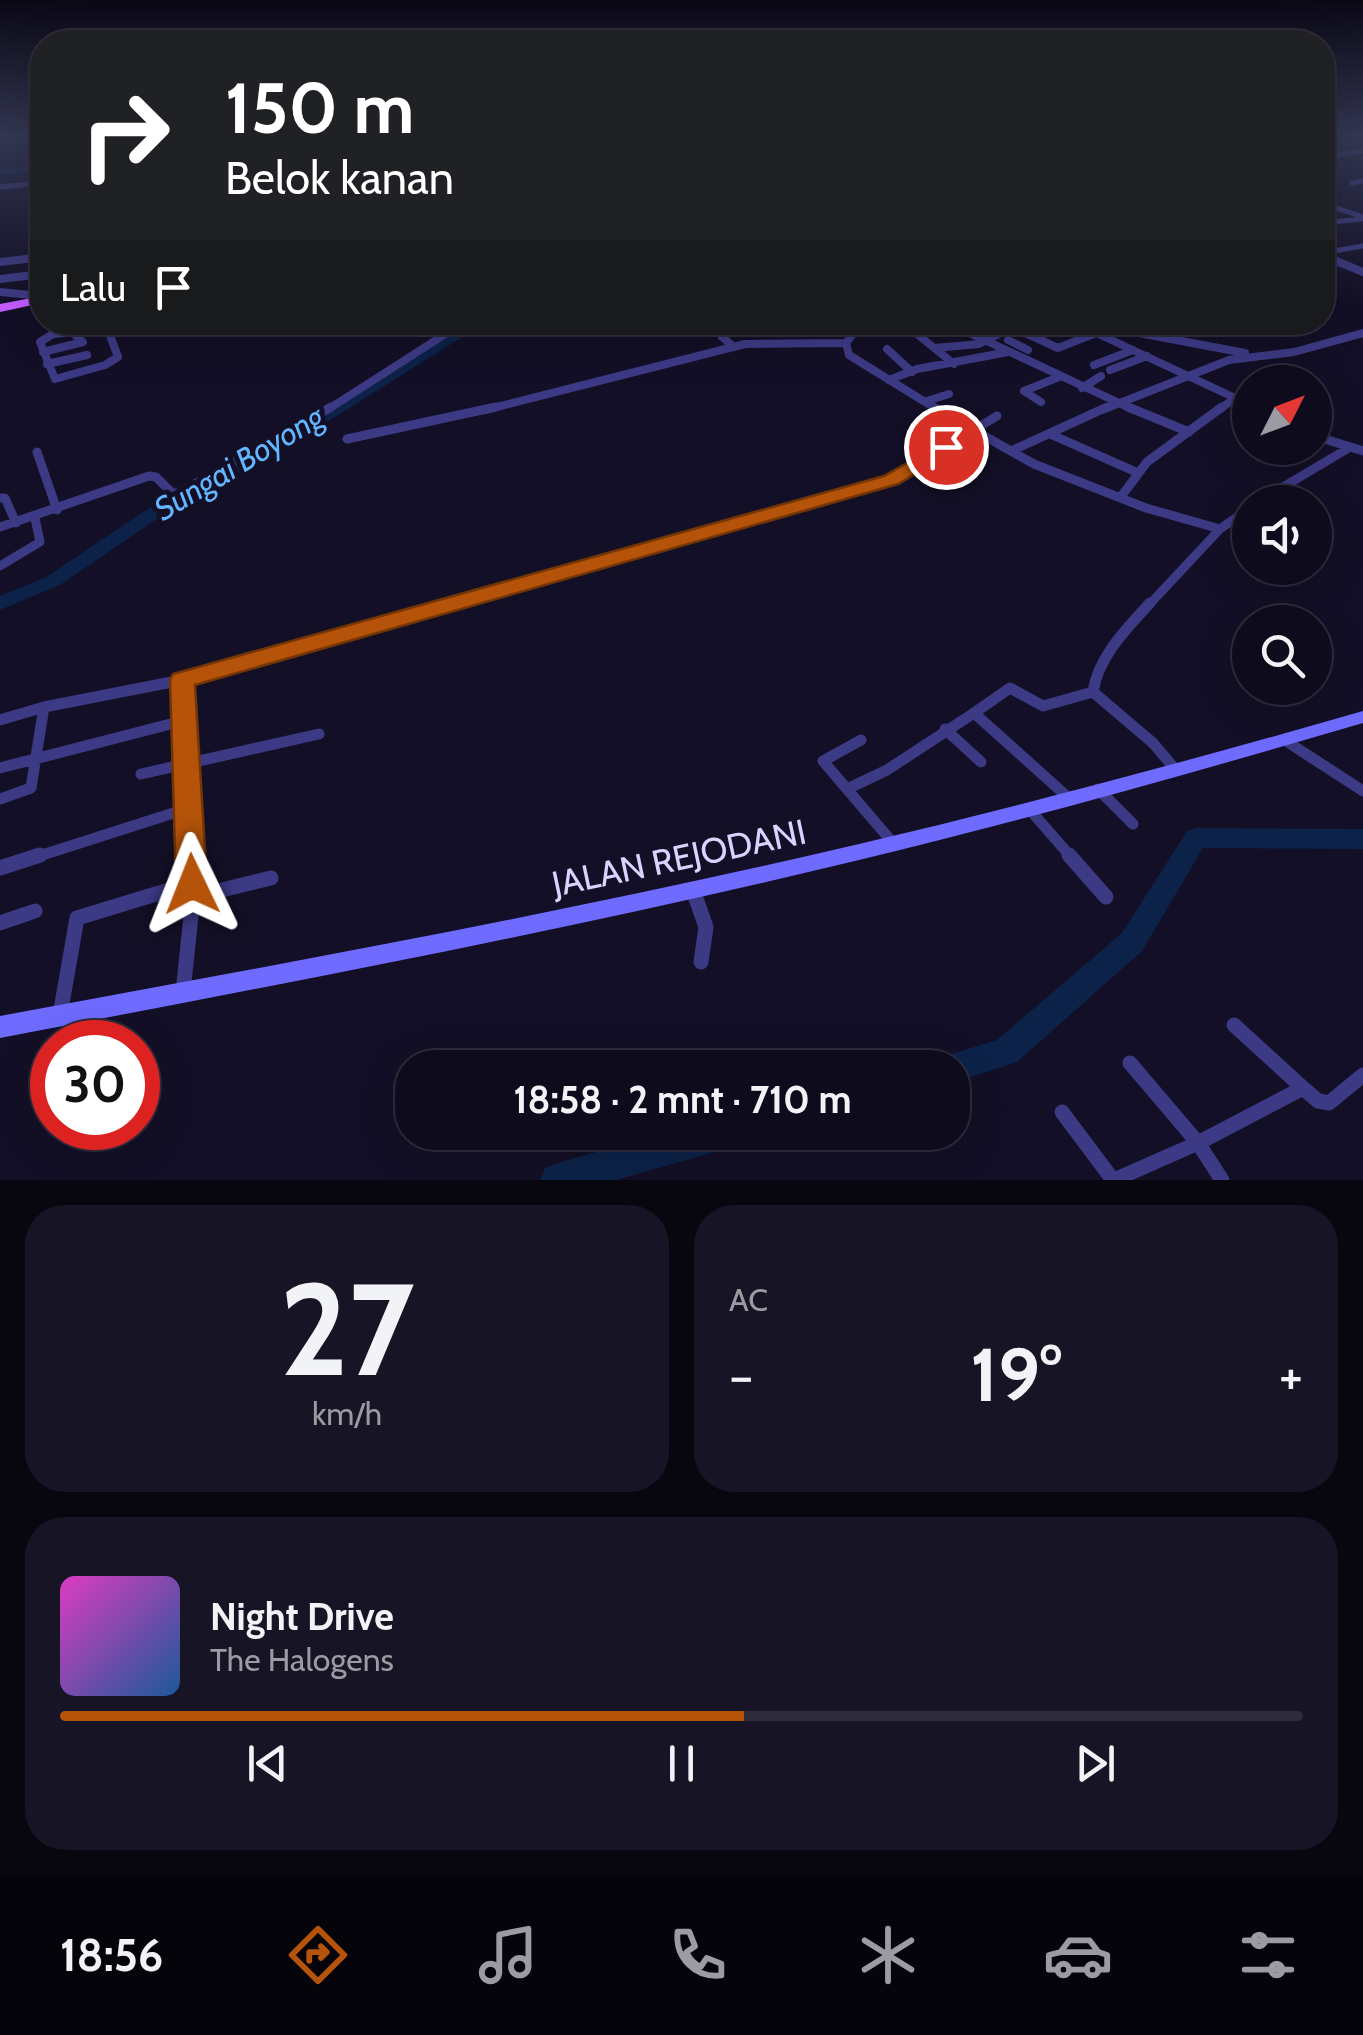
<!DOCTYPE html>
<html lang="id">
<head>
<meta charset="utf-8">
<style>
  body { margin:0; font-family:Cabin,sans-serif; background:#171425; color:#f1f3f6; height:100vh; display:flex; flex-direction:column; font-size:38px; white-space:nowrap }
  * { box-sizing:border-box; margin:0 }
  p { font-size:32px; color:#9b9ba3 }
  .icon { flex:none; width:55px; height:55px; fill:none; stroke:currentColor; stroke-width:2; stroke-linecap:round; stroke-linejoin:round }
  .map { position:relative; height:1180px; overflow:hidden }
  .drawer { display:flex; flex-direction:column; gap:25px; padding:25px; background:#08060f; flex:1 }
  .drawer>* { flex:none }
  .hud { position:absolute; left:30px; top:30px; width:1305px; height:305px; border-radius:40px; box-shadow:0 10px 40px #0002,0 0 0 2px #2e2b3b; background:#202124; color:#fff; overflow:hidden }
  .needle { width:65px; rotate:48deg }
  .buttons { position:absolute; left:1232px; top:365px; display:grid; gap:20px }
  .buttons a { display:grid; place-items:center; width:100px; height:100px; border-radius:50%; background:#0e0b1c; box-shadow:0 10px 40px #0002,0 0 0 2px #2e2b3b; font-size:50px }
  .speed { position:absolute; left:30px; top:1020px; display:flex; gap:20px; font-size:50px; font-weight:700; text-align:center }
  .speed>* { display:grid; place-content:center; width:130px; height:130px; border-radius:50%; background:#0e0b1c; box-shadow:0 10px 40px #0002,0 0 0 2px #2e2b3b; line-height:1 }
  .speed .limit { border:15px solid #d22; background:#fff; color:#111 }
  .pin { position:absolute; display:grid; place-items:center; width:85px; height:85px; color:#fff; margin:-42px; border:5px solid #fff; border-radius:50%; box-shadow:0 2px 10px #0007 }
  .me { position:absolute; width:110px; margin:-55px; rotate:358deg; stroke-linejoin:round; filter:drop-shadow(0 0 8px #0008) }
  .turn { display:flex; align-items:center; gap:35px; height:210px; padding:0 30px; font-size:45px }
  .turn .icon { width:130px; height:130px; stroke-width:2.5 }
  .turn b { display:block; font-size:70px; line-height:85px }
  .then { display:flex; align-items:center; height:95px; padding:0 30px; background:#0003; gap:20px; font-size:38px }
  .big { font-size:75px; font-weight:700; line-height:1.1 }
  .drawer .widget { flex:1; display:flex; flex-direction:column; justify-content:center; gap:15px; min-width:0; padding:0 35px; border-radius:40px; background:#171425 }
  .drawer .dial { align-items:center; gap:0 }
  .dial b { font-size:130px; line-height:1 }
  .song { display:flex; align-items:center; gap:30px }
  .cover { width:120px; height:120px; border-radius:15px; background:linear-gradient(135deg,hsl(310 70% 55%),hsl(210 70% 35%)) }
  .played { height:10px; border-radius:5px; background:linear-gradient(90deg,#b45309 55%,#2e2b3b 55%) }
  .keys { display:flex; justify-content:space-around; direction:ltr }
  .heat { display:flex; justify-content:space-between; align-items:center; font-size:55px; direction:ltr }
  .drawer .tiles { flex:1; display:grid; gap:25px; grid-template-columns:1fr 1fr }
  .widget:last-child { grid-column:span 2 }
  .trip { position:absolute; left:395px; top:1050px; width:575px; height:100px; border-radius:40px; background:#0e0b1c; box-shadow:0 10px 40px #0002,0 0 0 2px #2e2b3b; font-weight:700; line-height:100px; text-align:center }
  .menu { display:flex; height:160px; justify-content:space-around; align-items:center; background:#06040b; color:#9b9ba3 }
  .menu .icon { width:70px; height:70px }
  .menu .current { color:#b45309 }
  .menu b { font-size:45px; color:#f1f3f6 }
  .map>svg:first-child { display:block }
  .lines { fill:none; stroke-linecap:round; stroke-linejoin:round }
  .river { fill:#0c2248; fill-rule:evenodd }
  .street-far4 { stroke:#3d3a85; stroke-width:5 }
  .street-far3 { stroke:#3d3a85; stroke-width:8 }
  .street-far2 { stroke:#3d3a85; stroke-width:9 }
  .street-far1 { stroke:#3d3a85; stroke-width:11 }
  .street { stroke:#3d3a85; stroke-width:15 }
  .secondary { fill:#6f6bff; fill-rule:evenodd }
  .primary { fill:#c25bff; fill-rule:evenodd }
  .route { fill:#b45309; stroke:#753606; stroke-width:2.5 }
  .labels { text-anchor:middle; stroke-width:10; stroke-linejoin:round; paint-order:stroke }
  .water-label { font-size:32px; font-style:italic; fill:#62b6ff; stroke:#130f26 }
  .near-street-label { font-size:35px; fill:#d9d4ff; stroke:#130f26 }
</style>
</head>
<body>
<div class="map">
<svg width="1363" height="1180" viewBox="0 0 1363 1180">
  <rect width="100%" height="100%" fill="#130f26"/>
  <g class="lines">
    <path class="river" d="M 42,166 L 42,172 L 0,175 L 0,169 Z
      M 468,322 L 486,322 L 289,446 L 170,510 L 60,585 L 0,610 L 0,596 L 46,577 L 158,502 L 277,438 Z
      M 1196,828 L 1363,829 L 1363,849 L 1203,848 L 1142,951 L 1017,1062 L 952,1083 L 952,1068 L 937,1068 L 941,1057 L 997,1040 L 1122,933 L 1187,831 Z
      M 668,1132 L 745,1132 L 740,1143 L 729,1148 L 616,1180 L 540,1180 L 545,1168 L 557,1163 Z"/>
    <path class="street-far4" d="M 1322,157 L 1363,151
      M 1352,183 L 1363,181
      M 0,187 L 42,183
      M 1322,203 L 1363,217
      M 1322,223 L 1362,219
      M 1322,253 L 1363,246
      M 1322,255 L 1327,257"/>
    <path class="street-far3" d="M 1322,255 L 1363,272
      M 0,262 L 42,257
      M 0,279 L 42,274
      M 0,292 L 42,296
      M 53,322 L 56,332 L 40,342 L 55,379 L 105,365 L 118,357 L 107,327 L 87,328 L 82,322
      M 705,322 L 727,332 L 722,337 L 734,347
      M 814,322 L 822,322
      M 862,322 L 846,343 L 849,355 L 938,410
      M 1073,322 L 1250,405
      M 1010,326 L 1058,348 L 1096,333
      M 959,328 L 1134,410
      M 1134,332 L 1245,353
      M 917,334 L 954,364
      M 1034,337 L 1074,323
      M 1008,340 L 1028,350
      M 935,348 L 979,344 L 1022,322
      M 887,349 L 912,372
      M 43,352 L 83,342 L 72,332 L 54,334
      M 47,364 L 87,355
      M 1094,365 L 1133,350
      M 1110,370 L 1147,356
      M 889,380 L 917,369 L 1008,352
      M 1082,388 L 1101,376
      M 1024,391 L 1059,377
      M 1024,391 L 1041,402
      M 927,401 L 949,394
      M 327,410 L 464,322
      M 485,410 L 745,344 L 846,343
      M 1102,410 L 1229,360 L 1294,352 L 1363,333
      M 1219,410 L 1235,398"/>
    <path class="street-far2" d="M 933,407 L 1034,464 L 1146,508 L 1220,529 L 1148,606
      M 1128,407 L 1189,432
      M 1050,434 L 1136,472
      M 1315,436 L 1363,451
      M 347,439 L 496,407
      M 1011,451 L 1107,407
      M 37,452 L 57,510
      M 0,498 L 5,498 L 16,523
      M 1120,498 L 1147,462 L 1222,407
      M 1258,502 L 1347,449
      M 0,527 L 149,476 L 156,477 L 172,493 L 179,493 L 331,407
      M 1220,529 L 1250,508
      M 0,566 L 40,542 L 35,518
      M 445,606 L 891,480 L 997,416"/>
    <path class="street-far1" d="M 1150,603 C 1127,628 1098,657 1093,692 L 1153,743 L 1175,769
      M 182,680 L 454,603
      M 0,720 L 44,707 L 182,680 L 191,858
      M 945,729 L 981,762
      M 861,740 L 823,761 L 893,843
      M 1286,741 L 1363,791
      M 0,768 L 186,720
      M 141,774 L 319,734
      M 847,789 L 887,770 L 974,713
      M 1098,789 L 1133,824
      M 0,799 L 31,788 L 44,707
      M 1071,800 L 974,713 L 1010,688 L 1043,706 L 1093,692
      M 1030,810 L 1072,858
      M 33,858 L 189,808"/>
    <path class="street" d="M 1069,855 L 1106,897
      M 0,868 L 40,855
      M 693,890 L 706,927 L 701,962
      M 193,897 L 271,878
      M 0,923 L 35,911
      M 183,992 L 193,897 L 191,855
      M 60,1015 L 77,918 L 192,883
      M 1234,1025 L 1303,1088
      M 1130,1063 L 1198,1143 L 1222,1180
      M 1062,1112 L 1113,1180
      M 1114,1180 L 1198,1143 L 1303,1088 L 1318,1101 L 1329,1103 L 1363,1075"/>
    <path class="secondary" d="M 1363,711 L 1363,723 C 1196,772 1029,819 859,860 C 575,929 287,983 0,1038 L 0,1016 C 287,963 575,911 859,844 C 1028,804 1196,759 1363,711 Z"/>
    <path class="primary" d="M 42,296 L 42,303 L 0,312 L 0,304 Z"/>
  </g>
  <linearGradient id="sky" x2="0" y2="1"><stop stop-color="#0a0815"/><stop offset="0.45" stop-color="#333752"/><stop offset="1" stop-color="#333752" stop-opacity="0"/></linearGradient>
  <rect width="1363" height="302" fill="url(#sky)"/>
  <path class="route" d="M 946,441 L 953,443 L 953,451 L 898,484 L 195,685 L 207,884 L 202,893 L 192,896 L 181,893 L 176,884 L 170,680 L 173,674 L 884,476 Z"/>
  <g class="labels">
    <g class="water-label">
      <text transform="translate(239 463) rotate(-31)" y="11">Sungai Boyong</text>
    </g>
    <g class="near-street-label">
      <text transform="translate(679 858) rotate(-12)" y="12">JALAN REJODANI</text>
    </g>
  </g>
</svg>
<div class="buttons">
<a><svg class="needle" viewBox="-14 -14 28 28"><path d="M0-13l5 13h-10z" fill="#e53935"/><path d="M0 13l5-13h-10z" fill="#9b9ba3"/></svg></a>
<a><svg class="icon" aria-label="sound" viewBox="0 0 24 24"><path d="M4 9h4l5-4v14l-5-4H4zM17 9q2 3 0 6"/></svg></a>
<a><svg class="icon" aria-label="search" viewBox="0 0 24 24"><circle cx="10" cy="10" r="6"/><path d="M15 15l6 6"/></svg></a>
</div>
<div class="speed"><div class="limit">30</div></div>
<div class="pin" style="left:946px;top:447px;background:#d93025"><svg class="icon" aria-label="arrive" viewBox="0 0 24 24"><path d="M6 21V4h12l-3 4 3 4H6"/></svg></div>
<svg class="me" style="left:192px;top:884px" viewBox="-20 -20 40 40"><path d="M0-17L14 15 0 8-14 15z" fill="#b45309" stroke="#fff" stroke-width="4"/></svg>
<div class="trip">18:58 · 2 mnt · 710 m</div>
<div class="hud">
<div class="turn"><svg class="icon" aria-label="right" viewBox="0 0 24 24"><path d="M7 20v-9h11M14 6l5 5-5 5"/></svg><div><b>150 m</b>Belok kanan</div></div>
<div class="then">Lalu<svg class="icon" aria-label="arrive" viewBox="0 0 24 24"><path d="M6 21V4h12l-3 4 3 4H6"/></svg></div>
</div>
</div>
<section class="drawer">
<div class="tiles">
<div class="widget dial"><b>27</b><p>km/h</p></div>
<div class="widget"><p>AC</p>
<div class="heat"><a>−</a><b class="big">19°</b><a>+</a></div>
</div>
<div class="widget">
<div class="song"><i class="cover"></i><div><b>Night Drive</b><p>The Halogens</p></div></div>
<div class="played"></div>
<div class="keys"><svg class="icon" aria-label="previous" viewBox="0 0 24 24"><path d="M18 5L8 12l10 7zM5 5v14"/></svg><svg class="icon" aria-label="pause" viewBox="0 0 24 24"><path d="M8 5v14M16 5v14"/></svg><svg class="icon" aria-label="next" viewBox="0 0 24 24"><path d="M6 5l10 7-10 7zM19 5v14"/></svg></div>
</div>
</div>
</section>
<nav class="menu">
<b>18:56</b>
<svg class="icon current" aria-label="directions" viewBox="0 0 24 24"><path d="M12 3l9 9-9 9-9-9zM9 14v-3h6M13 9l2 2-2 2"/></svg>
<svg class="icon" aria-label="music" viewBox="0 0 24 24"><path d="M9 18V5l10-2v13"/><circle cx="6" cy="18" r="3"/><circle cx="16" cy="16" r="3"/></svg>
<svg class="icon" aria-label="phone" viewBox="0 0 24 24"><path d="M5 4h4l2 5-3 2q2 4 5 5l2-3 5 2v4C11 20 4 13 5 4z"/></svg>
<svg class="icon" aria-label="climate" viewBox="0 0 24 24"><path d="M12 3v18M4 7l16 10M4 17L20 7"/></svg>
<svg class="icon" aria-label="car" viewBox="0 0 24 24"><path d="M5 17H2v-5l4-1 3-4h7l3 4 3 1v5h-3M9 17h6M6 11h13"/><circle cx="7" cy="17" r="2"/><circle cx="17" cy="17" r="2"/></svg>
<svg class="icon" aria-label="filters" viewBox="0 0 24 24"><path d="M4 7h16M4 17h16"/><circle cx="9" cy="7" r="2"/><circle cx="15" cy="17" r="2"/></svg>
</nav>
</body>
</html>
